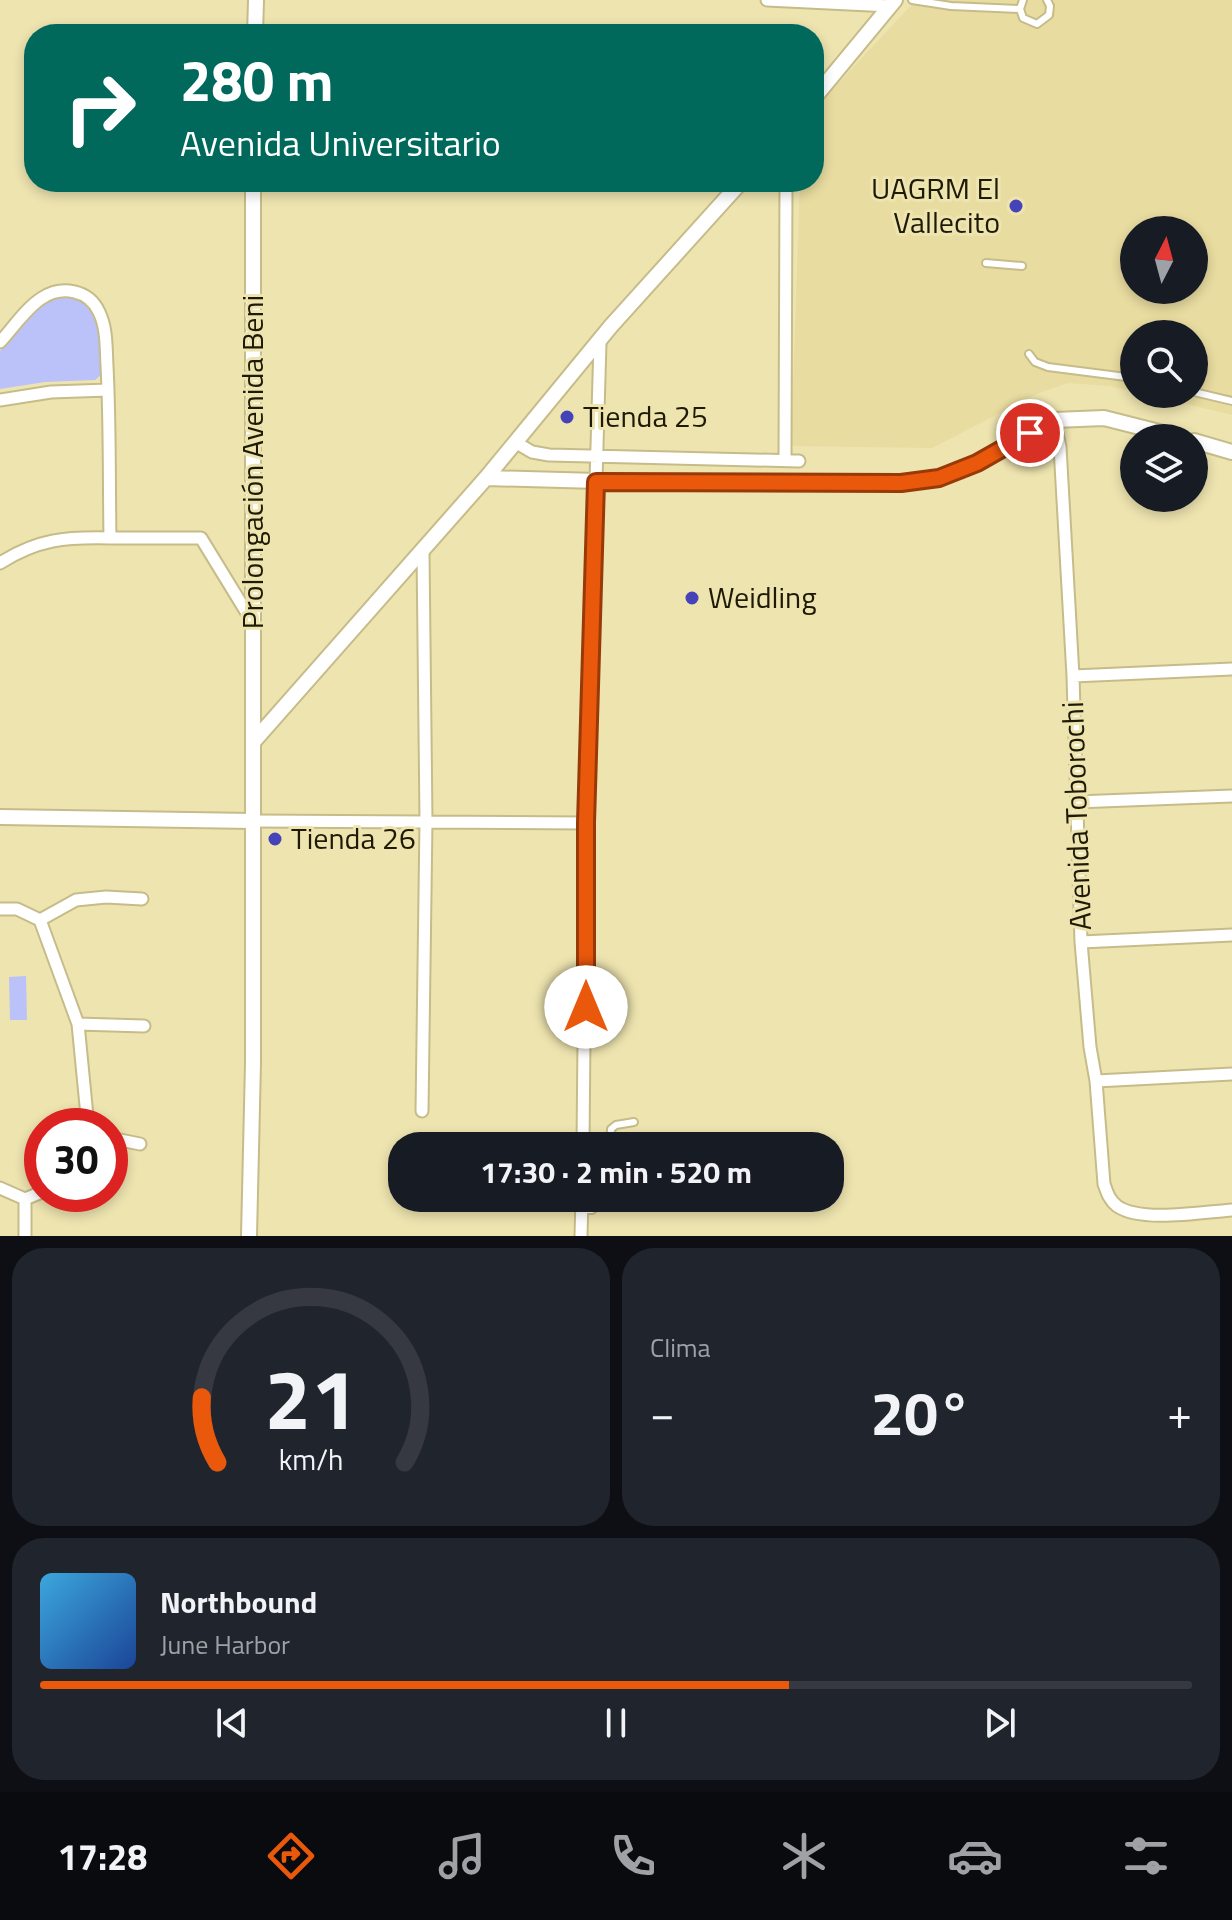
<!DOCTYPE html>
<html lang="es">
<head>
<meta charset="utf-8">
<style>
  body { margin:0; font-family:"Titillium Web",sans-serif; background:#20242c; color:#f1f3f6; height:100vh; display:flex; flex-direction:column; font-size:30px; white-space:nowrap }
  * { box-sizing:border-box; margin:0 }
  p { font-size:26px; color:#9ea1a6 }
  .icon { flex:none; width:44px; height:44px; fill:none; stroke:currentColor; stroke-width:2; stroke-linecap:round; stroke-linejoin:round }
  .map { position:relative; height:1236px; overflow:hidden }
  .sheet { display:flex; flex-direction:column; gap:12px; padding:12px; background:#0d0f14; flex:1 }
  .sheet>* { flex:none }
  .guide { position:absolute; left:24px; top:24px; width:800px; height:168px; border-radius:32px; box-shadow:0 4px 12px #0003; background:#00695c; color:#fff; overflow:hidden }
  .needle { width:52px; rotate:6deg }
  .fabs { position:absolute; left:1120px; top:216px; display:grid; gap:16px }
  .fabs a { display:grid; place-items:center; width:88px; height:88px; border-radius:50%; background:#171b24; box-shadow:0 4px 12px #0003; font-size:40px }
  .speed { position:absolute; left:24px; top:1108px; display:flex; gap:16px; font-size:40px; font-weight:700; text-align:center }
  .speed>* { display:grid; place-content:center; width:104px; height:104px; border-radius:50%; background:#171b24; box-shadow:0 4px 12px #0003; line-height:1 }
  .speed .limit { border:12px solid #d22; background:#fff; color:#111 }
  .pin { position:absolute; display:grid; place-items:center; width:68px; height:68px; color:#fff; margin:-34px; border:4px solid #fff; border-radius:50%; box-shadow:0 2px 8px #0007 }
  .me { position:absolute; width:88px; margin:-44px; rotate:0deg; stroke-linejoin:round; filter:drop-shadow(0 0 6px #0008) }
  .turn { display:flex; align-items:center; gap:28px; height:168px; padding:0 24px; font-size:36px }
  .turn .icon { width:104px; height:104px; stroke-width:2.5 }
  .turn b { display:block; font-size:56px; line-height:68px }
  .big { font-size:60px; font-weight:700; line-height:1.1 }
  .sheet .card { flex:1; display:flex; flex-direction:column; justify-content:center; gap:12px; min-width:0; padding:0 28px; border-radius:32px; background:#20242c }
  .sheet .dial { align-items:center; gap:0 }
  .dial svg { height:208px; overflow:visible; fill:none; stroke:#363941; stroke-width:7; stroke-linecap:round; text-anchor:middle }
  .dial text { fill:#f1f3f6; stroke:none }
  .song { display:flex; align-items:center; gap:24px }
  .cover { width:96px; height:96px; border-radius:12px; background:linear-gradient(135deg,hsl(200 70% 55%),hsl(220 70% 35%)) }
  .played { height:8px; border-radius:4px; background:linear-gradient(90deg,#ea580c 65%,#363941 65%) }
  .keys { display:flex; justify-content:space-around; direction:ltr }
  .heat { display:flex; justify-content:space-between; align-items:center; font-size:44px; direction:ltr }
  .sheet .tiles { flex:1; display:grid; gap:12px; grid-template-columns:1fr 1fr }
  .card:last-child { grid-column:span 2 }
  .trip { position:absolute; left:388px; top:1132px; width:456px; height:80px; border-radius:32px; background:#171b24; box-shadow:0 4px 12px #0003; font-weight:700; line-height:80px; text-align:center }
  .menu { display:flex; height:128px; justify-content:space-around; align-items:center; background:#090b0e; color:#9ea1a6 }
  .menu .icon { width:56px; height:56px }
  .menu .on { color:#ea580c }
  .menu b { font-size:36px; color:#f1f3f6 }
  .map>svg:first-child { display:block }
  .built { fill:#e8dca0; fill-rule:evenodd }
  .green { fill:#bac2f9 }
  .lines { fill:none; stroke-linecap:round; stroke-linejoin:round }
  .service-casing { stroke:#c6bc89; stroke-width:10 }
  .minor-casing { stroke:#c6bc89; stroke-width:15 }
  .tertiary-casing { stroke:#c6bc89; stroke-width:18 }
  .service { stroke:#fff; stroke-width:6 }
  .minor { stroke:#fff; stroke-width:11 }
  .tertiary { stroke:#fff; stroke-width:14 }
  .route-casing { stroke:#983908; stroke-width:20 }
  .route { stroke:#ea580c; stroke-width:14 }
  .poi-dot { fill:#4642b8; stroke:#eee4b0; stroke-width:3 }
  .labels { text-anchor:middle; stroke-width:6; stroke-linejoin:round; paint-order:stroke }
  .poi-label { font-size:30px; fill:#1e1a06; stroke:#eee4b0; text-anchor:start }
  .street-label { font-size:30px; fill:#1e1a06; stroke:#eee4b0 }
</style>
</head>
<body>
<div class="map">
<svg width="1232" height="1236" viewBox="0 0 1232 1236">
  <rect width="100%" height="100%" fill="#eee4b0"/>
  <path class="built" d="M 916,0 L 1232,0 L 1232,415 L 1145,394 L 1194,394 L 1194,334 L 1134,334 L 1134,392 L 1110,386 L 1068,383 L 1039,393 L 932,448 L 791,446 L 800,182 L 814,182 L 814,109 ZM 1134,230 L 1194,230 L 1194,290 L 1134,290 Z"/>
  <path class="green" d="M 71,296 C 105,306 98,346 101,375 L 95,380 L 45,382 L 0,389 L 0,351 L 42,303 L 51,298 Z
    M 26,976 L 27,1020 L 10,1020 L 9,977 Z"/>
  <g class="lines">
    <g class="service-casing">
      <path id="service" d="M 912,0 L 951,6 L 1020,9
        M 1023,0 L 1020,9 L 1023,18 L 1037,24 L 1049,15 L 1050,6 L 1047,0
        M 986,263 L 1022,266
        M 1029,354 L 1035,362 L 1048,367 L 1134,378
        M 1194,392 L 1232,401
        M 610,1146 L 611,1129 L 616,1125 L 634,1122
        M 582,1210 L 592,1210 L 606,1198"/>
    </g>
    <g class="minor-casing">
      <path id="minor" d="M 767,0 L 890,6
        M 0,342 C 13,328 26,308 42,298 C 62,285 89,290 99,312 C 107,328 106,348 107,366 C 110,423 109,481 110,538 C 65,537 38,539 0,563
        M 0,400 L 51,392 L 108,390
        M 1054,420 L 1060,447 L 1073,676 L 1081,942 L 1090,1047 L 1096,1081 L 1104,1184 C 1107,1192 1109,1200 1117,1206 C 1141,1223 1203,1212 1232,1210
        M 515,442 L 532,452 L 549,455 L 799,461
        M 785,460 L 786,182
        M 110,538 L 201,538 L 253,623
        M 1073,676 L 1232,669
        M 1076,802 L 1232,796
        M 252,821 L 586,823
        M 0,909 L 17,909 L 40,920 L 78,1024 L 88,1126
        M 40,920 L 76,900 L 106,897 L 142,899
        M 1081,942 L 1232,935
        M 78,1024 L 144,1026
        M 1096,1081 L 1232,1074
        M 422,1111 L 426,821 L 423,551
        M 110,1138 L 140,1144
        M 583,1146 L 586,823 L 600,343
        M 0,1188 L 25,1199
        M 25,1236 L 25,1199 L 42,1192
        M 581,1236 L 582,1198"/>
    </g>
    <g class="tertiary-casing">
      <path id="tertiary" d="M 255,34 L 256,0
        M 814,98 L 895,0
        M 1194,441 L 1232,452
        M 486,478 L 634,482 L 901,483 L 939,478 L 977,463 L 1054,420 L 1104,418 L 1183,438
        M 254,741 L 486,478 L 611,326 L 741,182
        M 0,817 L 252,821
        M 249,1236 L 253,1063 L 253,182"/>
    </g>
    <use href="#service" class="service"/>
    <use href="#minor" class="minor"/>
    <use href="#tertiary" class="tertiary"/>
  </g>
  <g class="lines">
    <g class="route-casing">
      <path id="route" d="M 586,1007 L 586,823 L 596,482 L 901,483 L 939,478 L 977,463 L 1030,433"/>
    </g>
    <use href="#route" class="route"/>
  </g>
  <g class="poi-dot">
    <circle cx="1016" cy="206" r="8"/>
    <circle cx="567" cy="417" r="8"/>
    <circle cx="692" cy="598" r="8"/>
    <circle cx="275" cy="839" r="8"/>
  </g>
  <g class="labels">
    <g class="poi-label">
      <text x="1000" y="199" text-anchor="end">UAGRM El<tspan x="1000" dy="34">Vallecito</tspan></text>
      <text x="583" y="427">Tienda 25</text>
      <text x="708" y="608">Weidling</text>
      <text x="291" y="849">Tienda 26</text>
    </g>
    <g class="street-label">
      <text transform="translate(253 462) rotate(-90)" y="10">Prolongación Avenida Beni</text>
      <text transform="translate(1077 816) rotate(-92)" y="10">Avenida Toborochi</text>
    </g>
  </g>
</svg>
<div class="fabs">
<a><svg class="needle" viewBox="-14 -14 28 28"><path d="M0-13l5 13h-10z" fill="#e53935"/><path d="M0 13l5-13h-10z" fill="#9ea1a6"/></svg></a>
<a><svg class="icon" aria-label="search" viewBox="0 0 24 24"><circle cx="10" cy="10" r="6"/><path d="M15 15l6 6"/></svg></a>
<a><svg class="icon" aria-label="layers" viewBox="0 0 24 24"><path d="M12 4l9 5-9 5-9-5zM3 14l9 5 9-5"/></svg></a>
</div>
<div class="speed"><div class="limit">30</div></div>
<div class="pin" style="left:1030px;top:433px;background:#d93025"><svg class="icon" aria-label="arrive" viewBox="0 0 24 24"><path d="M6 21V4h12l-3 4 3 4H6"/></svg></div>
<svg class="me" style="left:586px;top:1007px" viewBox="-20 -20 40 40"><circle r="19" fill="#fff"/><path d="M0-13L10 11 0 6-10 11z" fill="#ea580c"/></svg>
<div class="trip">17:30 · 2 min · 520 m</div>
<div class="guide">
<div class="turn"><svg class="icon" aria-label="right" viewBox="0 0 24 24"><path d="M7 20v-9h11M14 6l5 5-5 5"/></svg><div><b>280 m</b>Avenida Universitario</div></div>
</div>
</div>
<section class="sheet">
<div class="tiles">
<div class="card dial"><svg viewBox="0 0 100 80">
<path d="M14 69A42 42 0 1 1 86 69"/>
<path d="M14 69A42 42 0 0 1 8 44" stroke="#ea580c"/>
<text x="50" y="56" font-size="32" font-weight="700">21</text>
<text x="50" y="72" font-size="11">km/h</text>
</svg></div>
<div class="card"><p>Clima</p>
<div class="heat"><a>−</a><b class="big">20°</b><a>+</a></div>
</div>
<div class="card">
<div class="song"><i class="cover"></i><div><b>Northbound</b><p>June Harbor</p></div></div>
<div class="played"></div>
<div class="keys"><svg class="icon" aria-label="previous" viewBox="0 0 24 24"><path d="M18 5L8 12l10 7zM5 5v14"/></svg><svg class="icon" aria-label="pause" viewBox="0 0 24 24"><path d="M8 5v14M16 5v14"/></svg><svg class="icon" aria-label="next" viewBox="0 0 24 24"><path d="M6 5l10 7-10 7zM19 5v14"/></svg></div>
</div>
</div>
</section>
<nav class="menu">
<b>17:28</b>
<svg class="icon on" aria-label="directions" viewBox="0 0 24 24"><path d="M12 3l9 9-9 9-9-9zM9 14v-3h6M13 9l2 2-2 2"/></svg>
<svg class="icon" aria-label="music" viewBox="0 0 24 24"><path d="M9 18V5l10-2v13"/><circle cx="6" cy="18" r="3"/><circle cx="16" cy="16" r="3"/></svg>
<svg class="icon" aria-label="phone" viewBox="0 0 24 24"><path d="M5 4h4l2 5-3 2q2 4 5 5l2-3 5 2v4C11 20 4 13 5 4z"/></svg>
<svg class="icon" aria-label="climate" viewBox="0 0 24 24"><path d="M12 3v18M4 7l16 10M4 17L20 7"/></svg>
<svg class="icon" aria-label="car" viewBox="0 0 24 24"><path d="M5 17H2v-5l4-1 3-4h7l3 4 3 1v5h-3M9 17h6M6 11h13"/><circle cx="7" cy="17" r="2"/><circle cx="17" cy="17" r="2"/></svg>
<svg class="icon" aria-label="filters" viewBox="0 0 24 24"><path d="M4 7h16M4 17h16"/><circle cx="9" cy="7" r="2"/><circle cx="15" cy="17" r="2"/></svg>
</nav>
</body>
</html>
